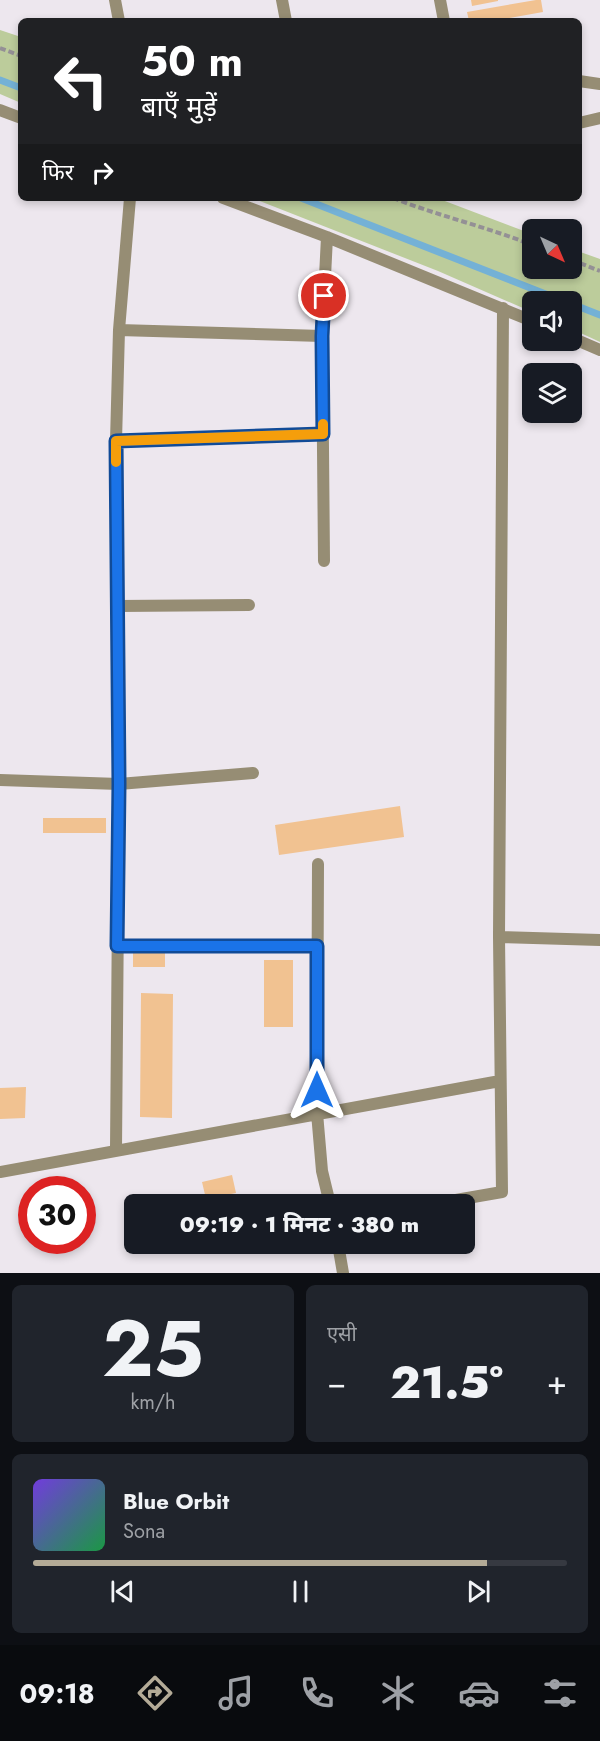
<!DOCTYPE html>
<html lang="hi">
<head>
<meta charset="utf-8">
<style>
  body { margin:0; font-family:Jost,"Noto Sans Devanagari",sans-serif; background:#20242c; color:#f1f3f6; height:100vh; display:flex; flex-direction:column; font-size:22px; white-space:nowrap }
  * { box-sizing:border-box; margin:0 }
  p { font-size:20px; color:#9ea1a6 }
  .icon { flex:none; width:33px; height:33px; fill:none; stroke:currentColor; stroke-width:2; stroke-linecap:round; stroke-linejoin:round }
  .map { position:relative; height:1273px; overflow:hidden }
  .panel { display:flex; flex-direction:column; gap:12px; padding:12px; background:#0d0f14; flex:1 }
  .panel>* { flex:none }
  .hud { position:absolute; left:18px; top:18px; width:564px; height:183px; border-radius:9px; box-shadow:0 3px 9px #0003; background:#202124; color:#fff; overflow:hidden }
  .needle { width:39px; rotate:136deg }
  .fabs { position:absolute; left:522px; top:219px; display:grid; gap:12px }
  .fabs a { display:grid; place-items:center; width:60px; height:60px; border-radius:9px; background:#171b24; box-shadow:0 3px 9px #0003; font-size:30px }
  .speed { position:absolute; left:18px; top:1176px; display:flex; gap:12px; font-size:30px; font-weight:700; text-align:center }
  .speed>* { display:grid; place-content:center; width:78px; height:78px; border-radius:50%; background:#171b24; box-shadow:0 3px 9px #0003; line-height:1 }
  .speed .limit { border:9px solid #d22; background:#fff; color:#111 }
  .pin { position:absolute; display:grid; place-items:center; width:51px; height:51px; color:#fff; margin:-26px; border:3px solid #fff; border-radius:50%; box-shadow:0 2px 6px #0007 }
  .me { position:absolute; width:66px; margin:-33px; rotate:0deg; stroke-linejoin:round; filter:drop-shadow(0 0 4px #0008) }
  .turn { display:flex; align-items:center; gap:21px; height:126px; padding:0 24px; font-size:27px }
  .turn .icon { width:78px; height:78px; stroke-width:2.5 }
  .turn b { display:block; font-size:42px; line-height:51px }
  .then { display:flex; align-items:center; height:57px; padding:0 24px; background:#0003; gap:12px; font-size:22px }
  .big { font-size:45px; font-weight:800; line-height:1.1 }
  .panel .card { flex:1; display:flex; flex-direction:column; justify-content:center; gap:9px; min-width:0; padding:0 21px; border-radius:9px; background:#20242c }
  .panel .dial { align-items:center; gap:0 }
  .dial b { font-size:78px; line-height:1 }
  .song { display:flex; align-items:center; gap:18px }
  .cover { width:72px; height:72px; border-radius:9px; background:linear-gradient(135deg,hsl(260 70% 55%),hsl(140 70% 35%)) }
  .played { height:6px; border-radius:3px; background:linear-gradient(90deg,#b4ab97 85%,#363941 85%) }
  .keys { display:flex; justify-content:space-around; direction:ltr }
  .heat { display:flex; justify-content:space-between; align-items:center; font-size:33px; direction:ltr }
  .panel .tiles { flex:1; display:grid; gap:12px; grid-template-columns:1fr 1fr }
  .card:last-child { grid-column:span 2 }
  .trip { position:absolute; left:124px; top:1194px; width:351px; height:60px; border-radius:9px; background:#171b24; box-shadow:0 3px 9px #0003; font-weight:800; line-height:60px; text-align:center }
  .tab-bar { display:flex; height:96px; justify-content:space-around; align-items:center; background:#090b0e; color:#9ea1a6 }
  .tab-bar .icon { width:42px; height:42px }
  .tab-bar .on { color:#b4ab97 }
  .tab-bar b { font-size:27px; color:#f1f3f6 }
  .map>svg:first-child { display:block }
  .green { fill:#bccc9b }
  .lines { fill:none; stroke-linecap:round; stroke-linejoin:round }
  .stream { stroke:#74b1d6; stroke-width:7 }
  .building { fill:#f1c291 }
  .path { stroke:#949095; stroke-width:4; stroke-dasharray:6 3; stroke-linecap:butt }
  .street { stroke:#968d74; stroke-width:12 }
  .route-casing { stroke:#114b97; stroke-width:15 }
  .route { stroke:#1a73e8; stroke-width:10 }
  .slow { stroke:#f59e0b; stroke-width:10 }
</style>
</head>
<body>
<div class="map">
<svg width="600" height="1273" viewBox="0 0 600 1273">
  <rect width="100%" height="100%" fill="#ede7ee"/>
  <path class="green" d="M 0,30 L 21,37 L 21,103 L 0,94 Z
    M 252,198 L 437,198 L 532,234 L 532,268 L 572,268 L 572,249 L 600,259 L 600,342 L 572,329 L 572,302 L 532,302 L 532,312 L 438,271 Z"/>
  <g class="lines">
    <path class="stream" d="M 0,80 L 21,88
      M 301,198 L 566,302
      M 572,304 L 600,315"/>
  </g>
  <path class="building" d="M 471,0 L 498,0 L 498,1 L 472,6 Z
    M 536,0 L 541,0 L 543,12 L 492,21 L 469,21 L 467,12 Z
    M 400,806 L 404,837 L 279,855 L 275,825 Z
    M 43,818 L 106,818 L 106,833 L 43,833 Z
    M 133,950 L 165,950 L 165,967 L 133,967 Z
    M 264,960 L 293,960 L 293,1027 L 264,1027 Z
    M 141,993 L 173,994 L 172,1118 L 140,1117 Z
    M 26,1087 L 25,1118 L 0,1119 L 0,1088 Z
    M 232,1175 L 236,1193 L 206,1199 L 202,1182 Z"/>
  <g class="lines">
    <path class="path" d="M 0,48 L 21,56
      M 393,198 C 439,216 487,227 532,245
      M 572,260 L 600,271"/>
    <path class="street" d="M 115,0 L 119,21
      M 282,0 L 286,21
      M 440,0 L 444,21
      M 579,81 L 600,84
      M 0,110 L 21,118
      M 579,123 L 600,118
      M 223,198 L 327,237 L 532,321
      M 119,330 L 322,336
      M 572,338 L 600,350
      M 116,441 L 323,434
      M 324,561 L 322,336 L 327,237
      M 118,606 L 249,605
      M 0,780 L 119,784 L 253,773
      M 318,864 L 317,1113 L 322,1171 L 330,1204
      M 499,937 L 600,940
      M 117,946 L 317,946
      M 116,1150 L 119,784 L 116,441 L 119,330 L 130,198
      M 0,1172 L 500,1081
      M 433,1204 L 502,1192 L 499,937 L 503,308
      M 338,1244 L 343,1273"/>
  </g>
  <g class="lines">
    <g class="route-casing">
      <path id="route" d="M 317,1090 L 317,946 L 117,946 L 119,784 L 116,441 L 323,434 L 322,336 L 324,296"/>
    </g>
    <use href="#route" class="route"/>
    <path class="slow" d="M 116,462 L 116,441 L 323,434 L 323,424"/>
  </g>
</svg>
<div class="fabs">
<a><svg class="needle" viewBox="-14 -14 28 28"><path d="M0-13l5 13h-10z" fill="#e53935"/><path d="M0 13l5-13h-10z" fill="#9ea1a6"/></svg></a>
<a><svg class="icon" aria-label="sound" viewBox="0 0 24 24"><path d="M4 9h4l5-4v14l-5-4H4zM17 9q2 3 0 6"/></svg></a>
<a><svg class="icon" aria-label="layers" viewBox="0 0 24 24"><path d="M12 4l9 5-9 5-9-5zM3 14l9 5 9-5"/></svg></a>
</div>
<div class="speed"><div class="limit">30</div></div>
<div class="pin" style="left:324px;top:296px;background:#d93025"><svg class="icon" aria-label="arrive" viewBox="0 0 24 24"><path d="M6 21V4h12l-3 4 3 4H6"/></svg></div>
<svg class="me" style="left:317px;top:1090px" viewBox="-20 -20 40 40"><path d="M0-17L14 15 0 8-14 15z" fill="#1a73e8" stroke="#fff" stroke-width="4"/></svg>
<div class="trip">09:19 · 1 मिनट · 380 m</div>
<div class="hud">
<div class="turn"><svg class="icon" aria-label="left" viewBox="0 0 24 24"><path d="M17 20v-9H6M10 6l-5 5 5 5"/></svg><div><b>50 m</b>बाएँ मुड़ें</div></div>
<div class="then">फिर<svg class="icon" aria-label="right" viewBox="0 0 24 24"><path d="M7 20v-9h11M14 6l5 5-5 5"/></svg></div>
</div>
</div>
<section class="panel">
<div class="tiles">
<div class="card dial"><b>25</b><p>km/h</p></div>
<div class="card"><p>एसी</p>
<div class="heat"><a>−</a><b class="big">21.5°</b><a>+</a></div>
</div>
<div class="card">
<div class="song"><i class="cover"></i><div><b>Blue Orbit</b><p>Sona</p></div></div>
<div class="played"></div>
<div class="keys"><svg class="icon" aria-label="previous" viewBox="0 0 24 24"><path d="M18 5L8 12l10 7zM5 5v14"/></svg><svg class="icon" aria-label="pause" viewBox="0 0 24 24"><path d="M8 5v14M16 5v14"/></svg><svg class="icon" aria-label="next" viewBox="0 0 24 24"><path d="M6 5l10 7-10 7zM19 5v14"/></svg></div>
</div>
</div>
</section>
<nav class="tab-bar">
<b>09:18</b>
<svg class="icon on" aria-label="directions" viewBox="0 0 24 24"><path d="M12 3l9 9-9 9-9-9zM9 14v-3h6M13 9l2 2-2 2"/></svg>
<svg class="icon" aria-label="music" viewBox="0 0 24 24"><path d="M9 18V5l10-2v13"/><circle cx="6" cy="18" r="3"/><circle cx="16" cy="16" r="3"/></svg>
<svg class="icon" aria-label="phone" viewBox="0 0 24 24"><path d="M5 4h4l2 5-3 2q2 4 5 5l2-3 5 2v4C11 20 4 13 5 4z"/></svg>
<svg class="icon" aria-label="climate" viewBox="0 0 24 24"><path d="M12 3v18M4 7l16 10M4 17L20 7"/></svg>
<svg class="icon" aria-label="car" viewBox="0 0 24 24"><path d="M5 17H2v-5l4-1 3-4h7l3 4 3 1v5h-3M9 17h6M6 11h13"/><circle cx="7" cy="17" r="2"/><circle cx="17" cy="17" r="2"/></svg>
<svg class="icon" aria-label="filters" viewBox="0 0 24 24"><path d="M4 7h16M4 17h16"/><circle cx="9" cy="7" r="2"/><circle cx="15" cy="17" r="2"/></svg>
</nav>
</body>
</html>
